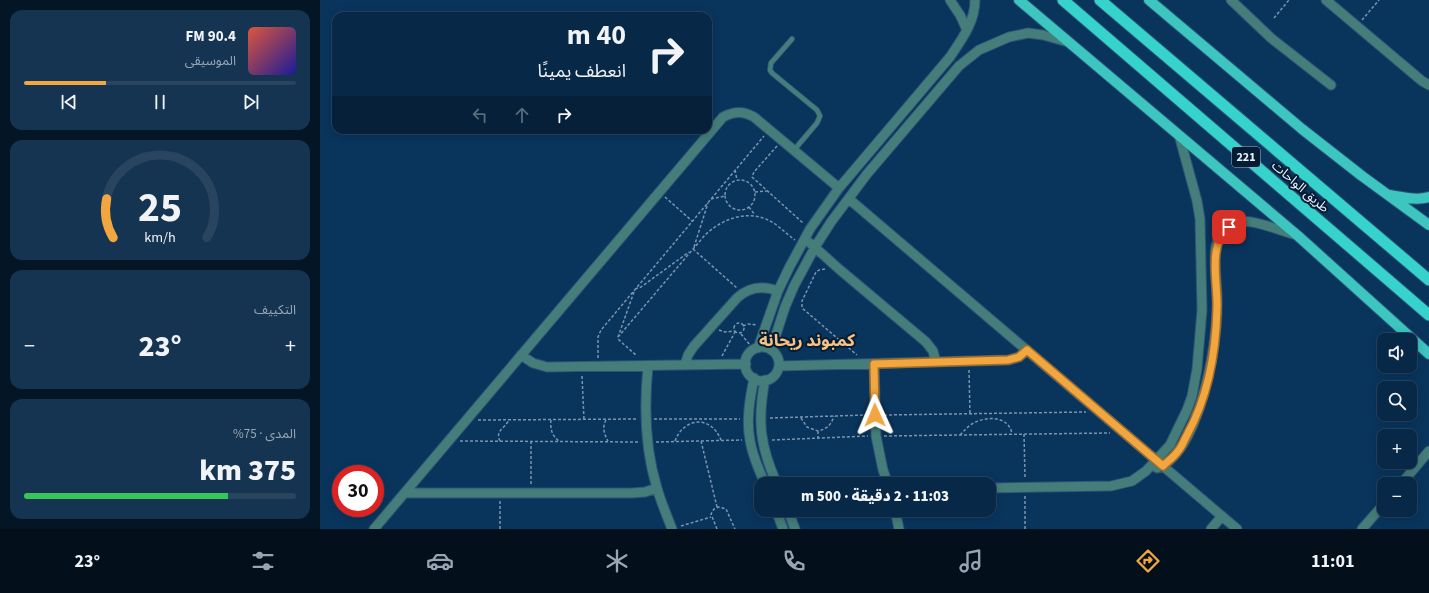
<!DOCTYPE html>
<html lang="ar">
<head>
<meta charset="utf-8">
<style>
  body { margin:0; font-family:"Source Sans 3","Noto Sans Arabic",sans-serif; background:#153451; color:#f1f3f6; direction:rtl; height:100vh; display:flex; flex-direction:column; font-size:15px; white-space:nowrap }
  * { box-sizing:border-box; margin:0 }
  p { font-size:13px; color:#98a6b3 }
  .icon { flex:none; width:22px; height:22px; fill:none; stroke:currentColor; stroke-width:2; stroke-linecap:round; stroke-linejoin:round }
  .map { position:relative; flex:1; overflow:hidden; direction:ltr }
  .sheet { display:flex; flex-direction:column; gap:10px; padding:10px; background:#041626; width:320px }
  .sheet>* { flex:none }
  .hud { position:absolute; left:12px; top:12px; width:380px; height:122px; border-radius:12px; box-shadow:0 2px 10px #0003,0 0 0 1px #28445f; direction:rtl; background:#072846; color:#f1f3f6; overflow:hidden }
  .buttons { position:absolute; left:1057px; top:333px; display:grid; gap:8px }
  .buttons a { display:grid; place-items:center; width:40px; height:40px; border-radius:8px; background:#072846; box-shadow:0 2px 10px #0003,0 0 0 1px #28445f; font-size:20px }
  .speed { position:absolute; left:12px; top:465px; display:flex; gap:8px; font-size:20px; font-weight:700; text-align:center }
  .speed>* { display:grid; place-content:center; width:52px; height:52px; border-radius:50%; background:#072846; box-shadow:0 2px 10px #0003,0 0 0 1px #28445f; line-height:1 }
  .speed .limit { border:6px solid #d22; background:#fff; color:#111 }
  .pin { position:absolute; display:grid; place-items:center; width:34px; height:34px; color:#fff; margin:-17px; border-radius:8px; box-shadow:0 2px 6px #0006 }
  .me { position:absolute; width:44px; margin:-22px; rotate:359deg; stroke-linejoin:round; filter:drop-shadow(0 0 3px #0008) }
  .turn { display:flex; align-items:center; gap:14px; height:84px; padding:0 20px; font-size:18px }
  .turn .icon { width:52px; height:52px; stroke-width:2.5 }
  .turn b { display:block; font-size:28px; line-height:34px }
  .lanes { display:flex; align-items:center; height:38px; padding:0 20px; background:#0003; justify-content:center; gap:20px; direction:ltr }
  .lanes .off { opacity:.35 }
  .big { font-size:30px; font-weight:800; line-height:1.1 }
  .sheet .card { flex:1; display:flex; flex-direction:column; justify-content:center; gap:6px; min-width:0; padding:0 14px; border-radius:12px; background:#153451 }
  .sheet .dial { align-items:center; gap:0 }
  .dial svg { height:104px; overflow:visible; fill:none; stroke:#28445f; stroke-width:7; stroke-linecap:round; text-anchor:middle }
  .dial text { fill:#f1f3f6; stroke:none }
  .song { display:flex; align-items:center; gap:12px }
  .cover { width:48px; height:48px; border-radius:6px; background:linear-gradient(135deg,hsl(10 70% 55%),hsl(240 70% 35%)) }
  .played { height:4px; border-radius:2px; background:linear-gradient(90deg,#f1a640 30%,#28445f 30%) }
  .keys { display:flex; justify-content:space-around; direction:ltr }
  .heat { display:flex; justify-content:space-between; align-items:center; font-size:22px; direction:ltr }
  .charge { height:6px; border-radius:3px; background:linear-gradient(90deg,#34c759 75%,#28445f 0) }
  .trip { position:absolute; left:434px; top:477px; width:242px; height:40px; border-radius:12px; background:#072846; box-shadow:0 2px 10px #0003,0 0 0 1px #28445f; font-weight:800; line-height:40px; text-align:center; direction:rtl }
  .dock { display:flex; height:64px; justify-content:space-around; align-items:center; background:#03101c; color:#98a6b3 }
  .dock .icon { width:28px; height:28px }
  .dock .current { color:#f1a640 }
  .dock b { font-size:18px; color:#f1f3f6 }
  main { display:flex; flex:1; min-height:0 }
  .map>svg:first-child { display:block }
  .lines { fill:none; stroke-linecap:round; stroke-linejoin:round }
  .service-casing { stroke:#2d5377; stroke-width:6 }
  .minor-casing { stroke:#2d5377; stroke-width:11 }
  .primary-casing { stroke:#2d5377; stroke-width:12 }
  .trunk-casing { stroke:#2d5377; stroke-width:13 }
  .path { stroke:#7a95b0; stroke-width:1.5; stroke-dasharray:3 2; stroke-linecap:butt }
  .service { stroke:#447d7a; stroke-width:4.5 }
  .minor { stroke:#447d7a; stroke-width:9 }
  .primary { stroke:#3dc5bf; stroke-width:10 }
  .trunk { stroke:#36d3cc; stroke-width:11 }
  .route-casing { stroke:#9d6c2a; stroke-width:10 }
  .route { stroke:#f1a640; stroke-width:7 }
  .labels { text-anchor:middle; stroke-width:4; stroke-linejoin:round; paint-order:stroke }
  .shield { fill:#061c33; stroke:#a4b2c2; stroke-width:1 }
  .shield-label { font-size:12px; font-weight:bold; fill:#e7f2ff }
  .street-label { font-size:13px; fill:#e7f2ff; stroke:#061c33 }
  .district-label { font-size:17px; font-weight:bold; fill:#f8c384; stroke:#061c33 }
</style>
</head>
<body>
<main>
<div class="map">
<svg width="1109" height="529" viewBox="0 0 1109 529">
  <rect width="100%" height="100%" fill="#09355d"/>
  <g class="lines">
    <g class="service-casing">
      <path id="service" d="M 472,39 L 451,63 L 450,70 L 452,73 L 497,110 L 500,116 L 497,123 L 474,150"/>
    </g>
    <g class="minor-casing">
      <path id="minor" d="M 630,0 L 640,15 L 647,30
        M 911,0 L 951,38 L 1011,85
        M 1006,0 L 1102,81 L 1109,85
        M 529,199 L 917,529
        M 490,243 L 519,269 L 606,342 L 613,351 L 616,362
        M425 364a17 17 0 1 1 34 0a17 17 0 1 1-34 0Z
        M 438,348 L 458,291 L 469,268 L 490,229 L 519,188 L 630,57 C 642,39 655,22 655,0
        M 451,350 L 465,307 L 474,286 L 495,247 L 511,222 L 547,174 L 639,66 L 659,50 L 689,37 L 708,33 L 723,35 L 748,42
        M 201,355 L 213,363 L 227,367 L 426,364
        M 554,364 L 556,436 L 563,470 L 568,484
        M 365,365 L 368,355 L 374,346 L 417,298 C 429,287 442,285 458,291
        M 328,366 C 324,406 325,449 337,488 C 341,502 347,516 352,529
        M 459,366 L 689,360 L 699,357 L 707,350
        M 434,378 C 430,398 426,420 430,440 C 432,455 439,470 445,484
        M 445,380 C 437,421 440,446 457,484
        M 837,468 C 879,453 897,347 897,307 C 898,289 893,262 896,246 C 899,235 907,226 917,222 C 931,218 961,231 976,235
        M 1081,484 L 1109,451
        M 669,488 L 791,486 L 812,481 L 826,471 L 850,445 L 867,410 L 872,396 L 877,369 L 882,310 L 880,219 L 877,201 L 859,135
        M 85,493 L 312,493 L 325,492 L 337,488
        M 456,510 L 463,529
        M 468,510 L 475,529
        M 575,510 L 579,529
        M 54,529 L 403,117 C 415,111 423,111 434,117 L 519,188
        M 891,529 L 902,516
        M 1042,529 L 1064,504"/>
    </g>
    <g class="primary-casing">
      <path id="primary" d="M 699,0 L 977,235 L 1109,354
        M 829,0 L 982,129 L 1042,176 L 1109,225
        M 1069,195 C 1082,197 1097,201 1109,197"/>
    </g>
    <g class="trunk-casing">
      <path id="trunk" d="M 743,0 L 1109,315
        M 780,0 L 1109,280"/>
    </g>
    <path class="path" d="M 954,18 L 969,0
      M 1042,20 L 1059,0
      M 457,146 L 434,172 L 432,177 L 483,223
      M 415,170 L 417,180
      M405 195a15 15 0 1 1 30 0a15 15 0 1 1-30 0Z
      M 435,192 L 447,191
      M 345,197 L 372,221
      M 391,199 L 405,196
      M 429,207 L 435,215
      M 374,247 L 388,203
      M 373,249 L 417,288
      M 505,269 L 499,270 L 496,272 L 482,301 L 482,308 L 537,355
      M 315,289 L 321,287 L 369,252
      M 314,292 L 298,337 L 299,340 L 317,356
      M414 328a5 5 0 1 1 10 0a5 5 0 1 1-10 0Z
      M 423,326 L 428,324 L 437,325
      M 399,330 L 405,332 L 415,331
      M 421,334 L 430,345
      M 298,337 L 385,235 C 404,217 432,208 455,224 C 462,229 468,235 475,240
      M 402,356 L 415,332
      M 278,358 L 278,337 L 281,330 L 444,136
      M 649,370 L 650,415
      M 262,376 L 264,420
      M 564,415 L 766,412
      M 450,418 L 546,415
      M 481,418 L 487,427 L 498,431 C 507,429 511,425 514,416
      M 334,419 L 420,419
      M 158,420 L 318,419
      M 231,420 C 230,429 232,436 239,441
      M 286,420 C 282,427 284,434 288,441
      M 498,431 L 498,438
      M 704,434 L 705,478
      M 640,435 C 644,431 647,427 652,424 C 665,416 689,415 692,434
      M 564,436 L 790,433
      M 452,440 L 548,436
      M 140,441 L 320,442
      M 180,441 C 175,431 184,429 189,420
      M 355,441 C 364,417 391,415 401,440
      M 381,441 L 397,507
      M 336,442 L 422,440
      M 211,484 L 211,442
      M 705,496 L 705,529
      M 361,526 L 391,517
      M 180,529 L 180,501
      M 397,529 L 391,514 L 394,509 L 399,507 L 406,509 L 415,529"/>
    <use href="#service" class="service"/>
    <use href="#minor" class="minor"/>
    <use href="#primary" class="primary"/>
    <use href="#trunk" class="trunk"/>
  </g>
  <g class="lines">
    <g class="route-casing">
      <path id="route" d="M 555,415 L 554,364 L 688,360 L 699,357 L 707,350 L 843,466 C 848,461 854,457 858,451 C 862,447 864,440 867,435 C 888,397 896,351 897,308 C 898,282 887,245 909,227"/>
    </g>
    <use href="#route" class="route"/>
  </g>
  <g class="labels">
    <rect class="shield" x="912" y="147" width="28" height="20" rx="3"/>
    <g class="shield-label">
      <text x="926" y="161">221</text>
    </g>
    <g class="street-label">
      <text transform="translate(981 186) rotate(41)" y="5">طريق الواحات</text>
    </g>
    <g class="district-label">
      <text x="487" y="346">كمبوند ريحانة</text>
    </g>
  </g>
</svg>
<div class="buttons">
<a><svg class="icon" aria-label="sound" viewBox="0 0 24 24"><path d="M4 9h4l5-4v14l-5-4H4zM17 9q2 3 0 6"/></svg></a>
<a><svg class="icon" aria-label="search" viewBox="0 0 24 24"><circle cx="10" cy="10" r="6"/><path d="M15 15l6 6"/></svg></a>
<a>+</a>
<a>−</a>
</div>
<div class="speed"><div class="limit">30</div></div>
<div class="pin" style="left:909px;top:227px;background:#d93025"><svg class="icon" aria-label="arrive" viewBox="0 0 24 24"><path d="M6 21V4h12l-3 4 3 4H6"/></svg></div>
<svg class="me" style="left:555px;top:415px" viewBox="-20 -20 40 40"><path d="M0-17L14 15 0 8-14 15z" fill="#f1a640" stroke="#fff" stroke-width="4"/></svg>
<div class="trip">11:03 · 2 دقيقة · 500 m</div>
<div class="hud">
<div class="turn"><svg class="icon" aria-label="right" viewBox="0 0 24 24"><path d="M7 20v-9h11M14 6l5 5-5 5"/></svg><div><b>40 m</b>انعطف يمينًا</div></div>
<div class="lanes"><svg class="icon off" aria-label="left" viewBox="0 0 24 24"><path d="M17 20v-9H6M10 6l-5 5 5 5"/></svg><svg class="icon off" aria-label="ahead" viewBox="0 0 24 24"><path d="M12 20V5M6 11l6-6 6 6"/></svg><svg class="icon" aria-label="right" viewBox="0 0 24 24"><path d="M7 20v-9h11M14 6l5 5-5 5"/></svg></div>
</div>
</div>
<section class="sheet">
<div class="card">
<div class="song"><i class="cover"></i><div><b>90.4 FM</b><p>الموسيقى</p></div></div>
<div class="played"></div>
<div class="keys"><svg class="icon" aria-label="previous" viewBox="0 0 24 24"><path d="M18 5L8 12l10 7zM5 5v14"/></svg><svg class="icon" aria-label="pause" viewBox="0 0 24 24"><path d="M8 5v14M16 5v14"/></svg><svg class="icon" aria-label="next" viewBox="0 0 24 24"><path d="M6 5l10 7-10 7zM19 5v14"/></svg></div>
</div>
<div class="card dial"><svg viewBox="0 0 100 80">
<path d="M14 69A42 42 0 1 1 86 69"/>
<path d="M14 69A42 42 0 0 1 9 39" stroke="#f1a640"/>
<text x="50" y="56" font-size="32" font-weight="700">25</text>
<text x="50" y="72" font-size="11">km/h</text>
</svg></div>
<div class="card"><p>التكييف</p>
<div class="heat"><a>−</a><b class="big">23°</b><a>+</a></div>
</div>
<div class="card"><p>المدى · 75%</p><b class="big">375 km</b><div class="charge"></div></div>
</section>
</main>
<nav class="dock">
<b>11:01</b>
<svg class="icon current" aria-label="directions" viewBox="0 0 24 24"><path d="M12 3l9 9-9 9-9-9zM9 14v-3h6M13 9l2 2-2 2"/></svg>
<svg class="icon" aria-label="music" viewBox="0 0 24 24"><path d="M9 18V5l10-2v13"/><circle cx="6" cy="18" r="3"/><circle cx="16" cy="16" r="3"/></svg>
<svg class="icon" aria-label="phone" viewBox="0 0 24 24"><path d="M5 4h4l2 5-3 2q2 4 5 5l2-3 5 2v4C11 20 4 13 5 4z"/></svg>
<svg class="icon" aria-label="climate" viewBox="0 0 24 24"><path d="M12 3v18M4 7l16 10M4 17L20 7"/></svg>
<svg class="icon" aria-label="car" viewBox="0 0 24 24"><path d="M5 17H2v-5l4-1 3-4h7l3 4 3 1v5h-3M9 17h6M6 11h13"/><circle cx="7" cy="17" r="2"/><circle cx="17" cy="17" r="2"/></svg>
<svg class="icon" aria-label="filters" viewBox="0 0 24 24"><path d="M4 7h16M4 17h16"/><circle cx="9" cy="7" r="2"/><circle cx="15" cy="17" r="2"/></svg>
<b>23°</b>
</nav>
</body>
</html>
